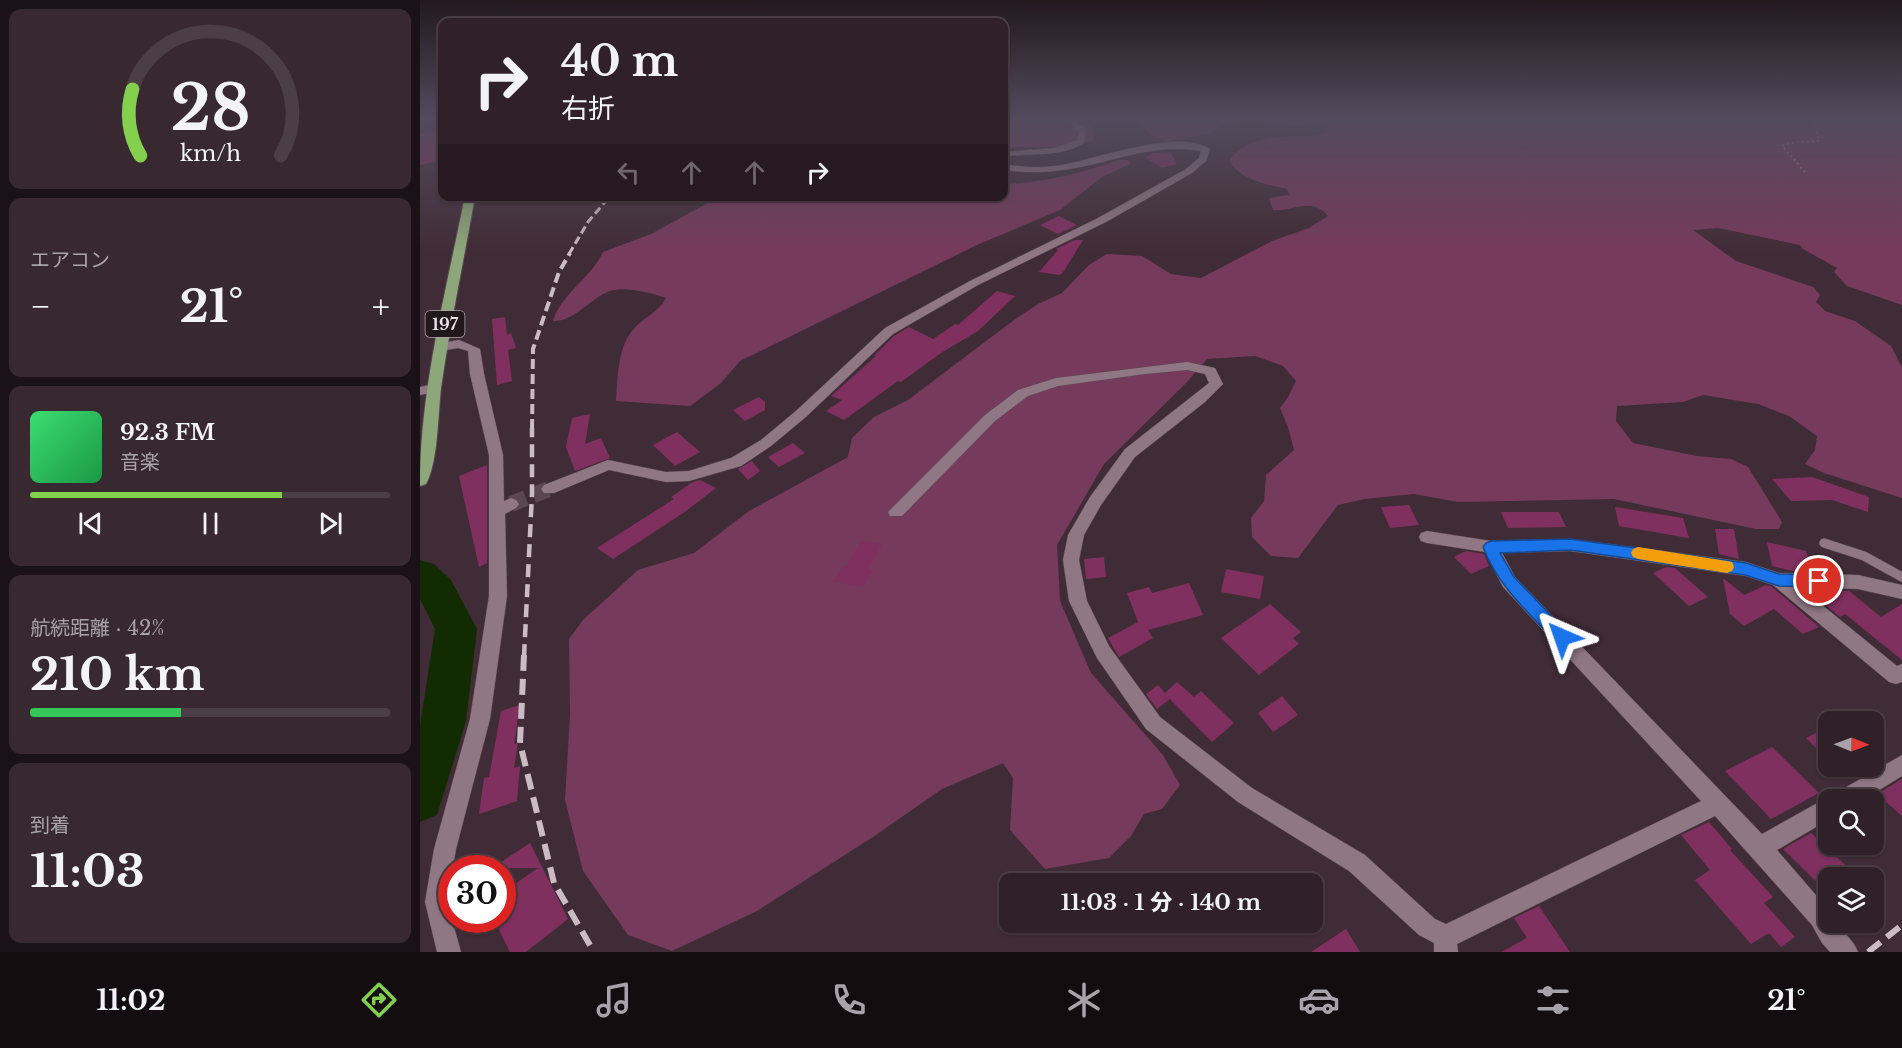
<!DOCTYPE html>
<html lang="ja">
<head>
<meta charset="utf-8">
<style>
  body { margin:0; font-family:"Libre Baskerville","Noto Sans JP",serif; background:#382930; color:#f1f3f6; height:100vh; display:flex; flex-direction:column; font-size:22px; white-space:nowrap }
  * { box-sizing:border-box; margin:0 }
  p { font-size:20px; color:#a8a3a8 }
  .icon { flex:none; width:33px; height:33px; fill:none; stroke:currentColor; stroke-width:2; stroke-linecap:round; stroke-linejoin:round }
  .map { position:relative; flex:1; overflow:hidden }
  .details { display:flex; flex-direction:column; gap:9px; padding:9px; background:#1a1216; width:420px }
  .details>* { flex:none }
  .banner { position:absolute; left:18px; top:18px; width:570px; height:183px; border-radius:12px; box-shadow:0 2px 4px #0004,0 0 0 2px #4b3e45; background:#302128; color:#f1f3f6; overflow:hidden }
  .needle { width:39px; rotate:91deg }
  .fabs { position:absolute; left:1398px; top:711px; display:grid; gap:12px }
  .fabs a { display:grid; place-items:center; width:66px; height:66px; border-radius:12px; background:#302128; box-shadow:0 2px 4px #0004,0 0 0 2px #4b3e45; font-size:30px }
  .speed { position:absolute; left:18px; top:855px; display:flex; gap:12px; font-size:30px; font-weight:700; text-align:center }
  .speed>* { display:grid; place-content:center; width:78px; height:78px; border-radius:50%; background:#302128; box-shadow:0 2px 4px #0004,0 0 0 2px #4b3e45; line-height:1 }
  .speed .limit { border:9px solid #d22; background:#fff; color:#111 }
  .pin { position:absolute; display:grid; place-items:center; width:51px; height:51px; color:#fff; margin:-26px; border:3px solid #fff; border-radius:50%; box-shadow:0 2px 6px #0007 }
  .me { position:absolute; width:66px; margin:-33px; rotate:317deg; stroke-linejoin:round; filter:drop-shadow(0 0 4px #0008) }
  .turn { display:flex; align-items:center; gap:21px; height:126px; padding:0 24px; font-size:27px }
  .turn .icon { width:78px; height:78px; stroke-width:2.5 }
  .turn b { display:block; font-size:42px; line-height:51px }
  .lanes { display:flex; align-items:center; height:57px; padding:0 24px; background:#0003; justify-content:center; gap:30px; direction:ltr }
  .lanes .off { opacity:.35 }
  .big { font-size:45px; font-weight:800; line-height:1.1 }
  .details .card { flex:1; display:flex; flex-direction:column; justify-content:center; gap:9px; min-width:0; padding:0 21px; border-radius:12px; background:#382930 }
  .details .dial { align-items:center; gap:0 }
  .dial svg { height:156px; overflow:visible; fill:none; stroke:#4b3e45; stroke-width:7; stroke-linecap:round; text-anchor:middle }
  .dial text { fill:#f1f3f6; stroke:none }
  .song { display:flex; align-items:center; gap:18px }
  .cover { width:72px; height:72px; border-radius:9px; background:linear-gradient(135deg,hsl(140 70% 55%),hsl(140 70% 35%)) }
  .played { height:6px; border-radius:3px; background:linear-gradient(90deg,#83d04e 70%,#4b3e45 70%) }
  .keys { display:flex; justify-content:space-around; direction:ltr }
  .heat { display:flex; justify-content:space-between; align-items:center; font-size:33px; direction:ltr }
  .charge { height:9px; border-radius:4px; background:linear-gradient(90deg,#34c759 42%,#4b3e45 0) }
  .trip { position:absolute; left:579px; top:873px; width:324px; height:60px; border-radius:12px; background:#302128; box-shadow:0 2px 4px #0004,0 0 0 2px #4b3e45; font-weight:800; line-height:60px; text-align:center }
  .tabs { display:flex; height:96px; justify-content:space-around; align-items:center; background:#130d10; color:#a8a3a8 }
  .tabs .icon { width:42px; height:42px }
  .tabs .on { color:#83d04e }
  .tabs b { font-size:27px; color:#f1f3f6 }
  main { display:flex; flex:1; min-height:0 }
  .map>svg:first-child { display:block }
  .green { fill:#763a5c }
  .lines { fill:none; stroke-linecap:round; stroke-linejoin:round }
  .river { fill:#122b00; fill-rule:evenodd }
  .building { fill:#80305f }
  .minor-tunnel { stroke:#5a4751; stroke-width:16; stroke-dasharray:16 8; stroke-linecap:butt }
  .service-casing { stroke:#5a4952; stroke-width:10 }
  .minor-casing { stroke:#5a4952; stroke-width:1 }
  .tertiary-casing { stroke:#5a4952; stroke-width:1 }
  .trunk-casing { stroke:#5a4952; stroke-width:2 }
  .path { stroke:#92818a; stroke-width:2; stroke-dasharray:2 3; stroke-linecap:butt }
  .service { stroke:#8f7783; stroke-width:9 }
  .minor { fill:#8f7783; fill-rule:evenodd }
  .tertiary { fill:#8f7783; fill-rule:evenodd }
  .trunk { fill:#8ea77a; fill-rule:evenodd }
  .rail-far3 { stroke:#cbbcc4; stroke-width:3; stroke-dasharray:8 4; stroke-linecap:butt }
  .rail-far2 { stroke:#cbbcc4; stroke-width:4; stroke-dasharray:10 5; stroke-linecap:butt }
  .rail-far1 { stroke:#cbbcc4; stroke-width:4.5; stroke-dasharray:13 7; stroke-linecap:butt }
  .rail { stroke:#cbbcc4; stroke-width:6; stroke-dasharray:16 8; stroke-linecap:butt }
  .route { fill:#1a73e8; stroke:#114b97; stroke-width:1.5 }
  .slow { fill:#f59e0b }
  .labels { text-anchor:middle; stroke-width:6; stroke-linejoin:round; paint-order:stroke }
  .shield { fill:#21181c; stroke:#b0a4aa; stroke-width:1.5 }
  .shield-label { font-size:16px; font-weight:bold; fill:#ede0e7 }
</style>
</head>
<body>
<main>
<section class="details">
<div class="card dial"><svg viewBox="0 0 100 80">
<path d="M14 69A42 42 0 1 1 86 69"/>
<path d="M14 69A42 42 0 0 1 10 35" stroke="#83d04e"/>
<text x="50" y="56" font-size="32" font-weight="700">28</text>
<text x="50" y="72" font-size="11">km/h</text>
</svg></div>
<div class="card"><p>エアコン</p>
<div class="heat"><a>−</a><b class="big">21°</b><a>+</a></div>
</div>
<div class="card">
<div class="song"><i class="cover"></i><div><b>92.3 FM</b><p>音楽</p></div></div>
<div class="played"></div>
<div class="keys"><svg class="icon" aria-label="previous" viewBox="0 0 24 24"><path d="M18 5L8 12l10 7zM5 5v14"/></svg><svg class="icon" aria-label="pause" viewBox="0 0 24 24"><path d="M8 5v14M16 5v14"/></svg><svg class="icon" aria-label="next" viewBox="0 0 24 24"><path d="M6 5l10 7-10 7zM19 5v14"/></svg></div>
</div>
<div class="card"><p>航続距離 · 42%</p><b class="big">210 km</b><div class="charge"></div></div>
<div class="card"><p>到着</p><b class="big">11:03</b></div>
</section>
<div class="map">
<svg width="1482" height="952" viewBox="0 0 1482 952">
  <rect width="100%" height="100%" fill="#402c36"/>
  <path class="green" d="M 584,119 L 665,119 L 676,134 L 672,141 L 636,147 L 595,147 L 584,150 Z
    M 719,119 L 828,119 L 805,123 L 790,134 L 746,141 L 730,134 L 718,121 Z
    M 834,119 L 1482,119 L 1482,305 L 1427,286 L 1414,272 L 1417,268 L 1383,249 L 1380,245 L 1298,228 L 1273,230 L 1316,261 L 1393,287 L 1400,295 L 1396,302 L 1405,311 L 1435,321 L 1471,346 L 1482,367 L 1482,498 L 1404,473 L 1385,464 L 1395,450 L 1397,436 L 1369,416 L 1338,404 L 1283,395 L 1263,402 L 1197,406 L 1196,421 L 1213,443 L 1277,456 L 1311,459 L 1328,467 L 1362,522 L 1359,529 L 1336,529 L 1194,499 L 1038,502 L 994,494 L 945,499 L 918,505 L 878,558 L 851,556 L 832,537 L 831,518 L 844,501 L 846,475 L 874,450 L 868,427 L 860,408 L 868,397 L 876,381 L 863,366 L 835,356 L 787,359 L 766,383 L 684,464 L 637,545 L 640,601 L 671,673 L 743,755 L 760,785 L 742,809 L 724,814 L 711,836 L 689,858 L 625,869 L 590,830 L 593,778 L 583,763 L 522,789 L 453,837 L 337,911 L 252,951 L 208,935 L 163,871 L 145,800 L 150,714 L 149,639 L 163,620 L 218,570 L 274,553 L 329,511 L 428,457 L 432,438 L 454,417 L 488,400 L 594,320 L 618,304 L 642,293 L 669,265 L 687,254 L 722,256 L 751,274 L 781,278 L 852,241 L 889,228 L 908,216 C 892,196 873,212 853,210 L 849,198 L 869,195 L 867,189 C 845,184 821,180 809,161 C 825,138 856,136 881,136 C 891,135 900,136 908,131 L 905,127 L 862,125 Z
    M 699,160 L 708,160 L 710,164 L 682,177 L 640,210 L 557,245 L 320,361 L 301,383 L 270,406 L 196,401 C 198,378 197,350 212,331 C 222,318 238,313 246,298 C 231,293 205,286 190,291 C 170,298 155,322 133,321 C 141,294 171,278 183,252 L 231,234 L 299,197 L 584,196 L 584,184 C 624,183 661,173 699,160 Z"/>
  <g class="lines">
    <path class="river" d="M 0,560 L 14,564 L 31,580 L 57,629 L 46,721 L 17,815 L 0,822 L 0,726 L 15,629 L 0,599 Z"/>
  </g>
  <path class="building" d="M 18,130 L 18,146 L 22,145 L 22,161 L 0,165 L 0,134 Z
    M 750,152 L 757,164 L 742,168 L 725,157 L 732,155 L 732,153 Z
    M 639,216 L 657,225 L 638,234 L 620,225 Z
    M 655,240 L 663,240 L 644,271 L 640,275 L 619,272 L 638,250 L 636,249 Z
    M 577,291 L 595,296 L 558,331 L 521,353 L 481,382 L 478,381 L 424,420 L 406,411 L 422,400 L 411,396 L 456,356 L 454,356 L 474,336 L 489,327 L 513,339 L 535,324 L 538,325 Z
    M 85,317 L 87,335 L 91,333 L 96,348 L 88,350 L 92,381 L 77,385 L 72,319 Z
    M 339,397 L 345,402 L 345,410 L 325,421 L 313,410 Z
    M 170,414 L 165,444 L 181,438 L 190,458 L 155,471 L 146,447 L 152,418 Z
    M 257,432 L 280,452 L 255,466 L 233,445 Z
    M 373,443 L 385,453 L 359,467 L 348,457 Z
    M 332,461 L 340,471 L 328,480 L 318,469 Z
    M 67,465 L 67,563 L 59,567 L 39,476 Z
    M 1392,477 L 1449,497 L 1448,512 L 1412,500 L 1371,501 L 1352,479 Z
    M 280,480 L 296,488 L 266,511 L 193,559 L 177,548 L 254,499 L 251,497 L 271,483 Z
    M 989,505 L 999,525 L 970,528 L 961,507 Z
    M 1195,507 L 1263,518 L 1269,538 L 1199,526 Z
    M 1081,512 L 1139,512 L 1146,527 L 1088,528 Z
    M 1295,529 L 1314,529 L 1319,559 L 1299,554 Z
    M 441,541 L 462,544 L 448,569 L 452,570 L 444,586 L 414,582 L 422,567 L 426,567 Z
    M 1347,542 L 1386,551 L 1390,565 L 1396,563 L 1406,572 L 1373,571 L 1352,566 Z
    M 1046,551 L 1064,554 L 1069,566 L 1051,574 L 1034,557 Z
    M 684,557 L 686,577 L 666,579 L 664,559 Z
    M 1246,567 L 1255,568 L 1288,597 L 1269,606 L 1233,573 Z
    M 806,569 L 844,576 L 840,599 L 801,592 Z
    M 1303,578 L 1324,595 L 1346,585 L 1352,587 L 1399,627 L 1383,634 L 1354,609 L 1324,626 L 1310,614 Z
    M 769,583 L 783,615 L 728,630 L 733,638 L 699,657 L 688,638 L 718,622 L 707,593 L 729,587 L 732,593 Z
    M 1387,589 L 1429,591 L 1461,617 L 1482,604 L 1482,660 L 1425,614 L 1420,617 Z
    M 850,604 L 881,632 L 873,638 L 879,644 L 839,675 L 801,638 Z
    M 757,682 L 774,697 L 781,691 L 814,723 L 792,742 L 750,699 L 737,709 L 726,694 L 738,685 L 745,693 Z
    M 862,696 L 878,715 L 853,732 L 838,713 Z
    M 100,705 L 94,744 L 98,743 L 94,768 L 100,766 L 97,801 L 59,814 L 64,778 L 69,777 L 81,711 Z
    M 1408,727 L 1408,760 L 1386,738 Z
    M 1352,747 L 1399,793 L 1351,819 L 1305,771 Z
    M 1482,779 L 1482,816 L 1457,794 Z
    M 1289,822 L 1312,849 L 1310,850 L 1353,897 L 1344,903 L 1375,937 L 1361,947 L 1349,933 L 1331,944 L 1275,880 L 1290,870 L 1261,835 Z
    M 1391,833 L 1439,878 L 1408,878 L 1408,893 L 1363,849 Z
    M 110,843 L 148,919 L 106,952 L 90,952 L 74,920 L 82,920 L 82,893 L 118,868 L 72,868 Z
    M 1119,906 L 1150,952 L 1081,952 L 1107,938 L 1094,918 Z
    M 926,929 L 940,952 L 891,952 Z"/>
  <g class="lines">
    <path class="minor-tunnel" d="M 91,504 L 129,489"/>
    <g class="service-casing">
      <path id="service" d="M 1404,543 L 1444,556 L 1482,577"/>
    </g>
    <g class="minor-casing">
      <path id="minor" d="M 646,119 L 655,119 L 666,130 L 664,143 C 641,157 616,153 589,156 L 589,165 C 605,167 619,168 635,166 C 673,161 758,127 790,149 L 786,161 L 772,173 L 686,222 L 558,285 L 473,334 L 387,416 L 351,446 L 321,466 L 269,481 L 246,482 L 189,470 L 134,493 L 124,493 L 121,489 L 124,485 L 188,460 L 246,472 L 269,471 L 311,458 L 341,440 L 377,410 L 465,328 L 550,281 L 678,218 L 766,169 L 779,158 L 781,151 C 727,142 687,166 635,171 C 617,173 601,172 584,170 L 584,152 L 634,148 L 657,140 L 659,132 Z
        M 39,340 L 60,349 L 64,374 L 83,455 L 84,501 L 91,498 L 96,500 L 99,504 L 96,508 L 85,514 L 87,596 L 70,719 L 36,849 L 27,902 L 41,952 L 17,952 L 5,902 L 14,849 L 50,719 L 69,596 L 69,455 L 50,374 L 48,351 L 38,348 L 21,351 L 15,347 L 17,344 Z
        M 767,362 L 795,368 L 803,384 L 785,402 L 715,457 L 681,505 L 664,535 L 659,560 L 667,601 L 689,646 L 740,717 L 832,788 L 945,855 L 1015,919 L 1026,924 L 1281,801 L 1083,587 L 1065,552 L 1007,543 L 1001,541 L 999,537 L 1001,533 L 1007,531 L 1071,541 L 1150,539 L 1326,562 L 1359,573 L 1438,575 L 1482,585 L 1482,599 L 1438,589 L 1380,587 L 1477,666 L 1482,664 L 1482,682 L 1476,684 L 1469,682 L 1353,585 L 1326,576 L 1150,551 L 1082,553 L 1095,577 L 1342,834 L 1401,801 L 1408,797 L 1413,799 L 1416,793 L 1482,755 L 1482,776 L 1443,800 L 1408,800 L 1408,820 L 1357,850 L 1408,909 L 1408,922 L 1416,922 L 1434,944 L 1438,952 L 1410,952 L 1402,943 L 1392,925 L 1295,816 L 1037,944 L 1038,952 L 1014,952 L 1014,943 L 999,935 L 929,871 L 818,802 L 726,729 L 677,658 L 649,601 L 643,560 L 648,535 L 670,497 L 705,449 L 789,383 L 785,374 L 767,370 L 725,374 L 638,386 L 608,396 L 575,421 L 482,516 L 470,516 L 468,512 L 565,415 L 598,390 L 636,378 Z"/>
    </g>
    <g class="tertiary-casing">
      <path id="tertiary" d="M 14,384 L 19,385 L 21,388 L 19,391 L 0,395 L 0,387 Z"/>
    </g>
    <g class="trunk-casing">
      <path id="trunk" d="M 45,196 L 55,196 C 44,260 30,324 21,388 C 18,414 18,463 6,484 L 0,486 C 0,388 26,292 45,196 Z"/>
    </g>
    <path class="path" d="M 1385,172 L 1362,146 L 1370,143 L 1399,141 L 1394,119"/>
    <use href="#service" class="service"/>
    <use href="#minor" class="minor"/>
    <use href="#tertiary" class="tertiary"/>
    <use href="#trunk" class="trunk"/>
    <path class="rail-far3" d="M 149,254 L 168,222 L 190,196"/>
    <path class="rail-far2" d="M 112,429 L 113,349 L 139,272 L 150,253"/>
    <path class="rail-far1" d="M 104,657 L 112,494 L 112,428"/>
    <path class="rail" d="M 104,655 L 100,743 L 134,883 L 174,952
      M 1448,952 L 1482,925"/>
  </g>
  <linearGradient id="sky" x2="0" y2="1"><stop stop-color="#23181e"/><stop offset="0.47" stop-color="#534b5d"/><stop offset="1" stop-color="#534b5d" stop-opacity="0"/></linearGradient>
  <rect width="1482" height="252" fill="url(#sky)"/>
  <path class="route" d="M 1150,539 L 1326,563 L 1359,574 L 1399,575 L 1404,577 L 1407,581 L 1404,586 L 1399,587 L 1359,586 L 1325,575 L 1150,550 L 1080,553 L 1094,577 L 1147,632 L 1150,637 L 1147,642 L 1142,644 L 1136,642 C 1108,612 1078,586 1063,547 L 1066,543 L 1071,541 Z"/>
  <path class="slow" d="M 1218,547 L 1307,561 L 1312,562 L 1314,567 L 1312,571 L 1307,573 L 1218,559 L 1213,557 L 1211,553 L 1213,549 Z"/>
  <g class="labels">
    <rect class="shield" x="5.5" y="311" width="39" height="26" rx="4.5"/>
    <g class="shield-label">
      <text x="25" y="330">197</text>
    </g>
  </g>
</svg>
<div class="fabs">
<a><svg class="needle" viewBox="-14 -14 28 28"><path d="M0-13l5 13h-10z" fill="#e53935"/><path d="M0 13l5-13h-10z" fill="#a8a3a8"/></svg></a>
<a><svg class="icon" aria-label="search" viewBox="0 0 24 24"><circle cx="10" cy="10" r="6"/><path d="M15 15l6 6"/></svg></a>
<a><svg class="icon" aria-label="layers" viewBox="0 0 24 24"><path d="M12 4l9 5-9 5-9-5zM3 14l9 5 9-5"/></svg></a>
</div>
<div class="speed"><div class="limit">30</div></div>
<div class="pin" style="left:1399px;top:581px;background:#d93025"><svg class="icon" aria-label="arrive" viewBox="0 0 24 24"><path d="M6 21V4h12l-3 4 3 4H6"/></svg></div>
<svg class="me" style="left:1142px;top:637px" viewBox="-20 -20 40 40"><path d="M0-17L14 15 0 8-14 15z" fill="#1a73e8" stroke="#fff" stroke-width="4"/></svg>
<div class="trip">11:03 · 1 分 · 140 m</div>
<div class="banner">
<div class="turn"><svg class="icon" aria-label="right" viewBox="0 0 24 24"><path d="M7 20v-9h11M14 6l5 5-5 5"/></svg><div><b>40 m</b>右折</div></div>
<div class="lanes"><svg class="icon off" aria-label="left" viewBox="0 0 24 24"><path d="M17 20v-9H6M10 6l-5 5 5 5"/></svg><svg class="icon off" aria-label="ahead" viewBox="0 0 24 24"><path d="M12 20V5M6 11l6-6 6 6"/></svg><svg class="icon off" aria-label="ahead" viewBox="0 0 24 24"><path d="M12 20V5M6 11l6-6 6 6"/></svg><svg class="icon" aria-label="right" viewBox="0 0 24 24"><path d="M7 20v-9h11M14 6l5 5-5 5"/></svg></div>
</div>
</div>
</main>
<nav class="tabs">
<b>11:02</b>
<svg class="icon on" aria-label="directions" viewBox="0 0 24 24"><path d="M12 3l9 9-9 9-9-9zM9 14v-3h6M13 9l2 2-2 2"/></svg>
<svg class="icon" aria-label="music" viewBox="0 0 24 24"><path d="M9 18V5l10-2v13"/><circle cx="6" cy="18" r="3"/><circle cx="16" cy="16" r="3"/></svg>
<svg class="icon" aria-label="phone" viewBox="0 0 24 24"><path d="M5 4h4l2 5-3 2q2 4 5 5l2-3 5 2v4C11 20 4 13 5 4z"/></svg>
<svg class="icon" aria-label="climate" viewBox="0 0 24 24"><path d="M12 3v18M4 7l16 10M4 17L20 7"/></svg>
<svg class="icon" aria-label="car" viewBox="0 0 24 24"><path d="M5 17H2v-5l4-1 3-4h7l3 4 3 1v5h-3M9 17h6M6 11h13"/><circle cx="7" cy="17" r="2"/><circle cx="17" cy="17" r="2"/></svg>
<svg class="icon" aria-label="filters" viewBox="0 0 24 24"><path d="M4 7h16M4 17h16"/><circle cx="9" cy="7" r="2"/><circle cx="15" cy="17" r="2"/></svg>
<b>21°</b>
</nav>
</body>
</html>
